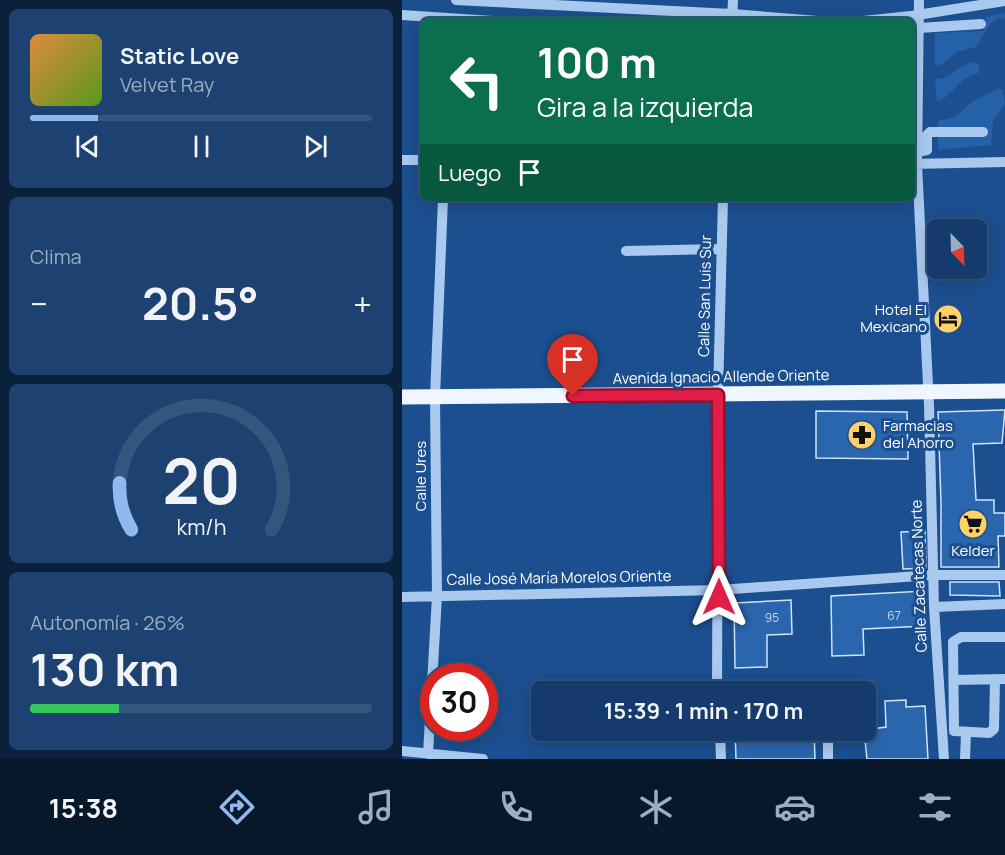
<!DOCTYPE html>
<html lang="es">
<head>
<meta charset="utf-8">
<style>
  body { margin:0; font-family:Manrope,sans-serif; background:#1d4271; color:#f1f3f6; height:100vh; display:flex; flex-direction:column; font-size:22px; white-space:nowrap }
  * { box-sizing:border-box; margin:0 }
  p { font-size:20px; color:#9dadc1 }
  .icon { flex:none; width:33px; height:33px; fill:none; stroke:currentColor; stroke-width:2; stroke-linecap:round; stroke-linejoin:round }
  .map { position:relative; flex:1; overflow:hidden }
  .details { display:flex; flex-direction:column; gap:9px; padding:9px; background:#0b203b; width:402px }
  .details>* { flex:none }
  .top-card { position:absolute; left:18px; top:18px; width:495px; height:183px; border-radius:9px; box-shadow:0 3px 15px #0003,0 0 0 2px #33557e; background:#0b6e4f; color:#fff; overflow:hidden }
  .needle { width:39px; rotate:157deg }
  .buttons { position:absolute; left:525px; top:219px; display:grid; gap:12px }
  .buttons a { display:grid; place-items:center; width:60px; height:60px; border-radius:9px; background:#143b6b; box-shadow:0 3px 15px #0003,0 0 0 2px #33557e; font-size:30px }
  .speed { position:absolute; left:18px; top:663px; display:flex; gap:12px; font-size:30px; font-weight:700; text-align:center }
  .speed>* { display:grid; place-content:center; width:78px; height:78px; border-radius:50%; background:#143b6b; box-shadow:0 3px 15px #0003,0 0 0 2px #33557e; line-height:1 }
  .speed .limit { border:9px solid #d22; background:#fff; color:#111 }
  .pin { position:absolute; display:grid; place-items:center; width:51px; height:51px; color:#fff; margin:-62px -26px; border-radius:50% 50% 50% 0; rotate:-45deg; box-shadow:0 0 6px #0007 }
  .pin .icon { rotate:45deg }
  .me { position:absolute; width:66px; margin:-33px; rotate:0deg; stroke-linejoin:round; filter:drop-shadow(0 0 4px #0008) }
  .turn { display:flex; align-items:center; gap:21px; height:126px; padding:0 18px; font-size:27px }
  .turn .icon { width:78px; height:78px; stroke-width:2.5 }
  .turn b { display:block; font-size:42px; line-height:51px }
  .then { display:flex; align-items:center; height:57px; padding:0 18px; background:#0003; gap:12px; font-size:22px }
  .big { font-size:45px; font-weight:700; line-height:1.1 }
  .details .tile { flex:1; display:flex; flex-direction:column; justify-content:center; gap:9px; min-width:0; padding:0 21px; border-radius:9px; background:#1d4271 }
  .details .dial { align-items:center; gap:0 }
  .dial svg { height:156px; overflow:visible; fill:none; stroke:#33557e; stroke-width:7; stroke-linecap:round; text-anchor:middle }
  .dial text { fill:#f1f3f6; stroke:none }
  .song { display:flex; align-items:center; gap:18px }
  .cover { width:72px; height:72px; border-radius:9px; background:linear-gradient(135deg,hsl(30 70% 55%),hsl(90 70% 35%)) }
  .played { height:6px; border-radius:3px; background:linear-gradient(90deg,#90b9f0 20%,#33557e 20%) }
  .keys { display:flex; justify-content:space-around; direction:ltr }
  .heat { display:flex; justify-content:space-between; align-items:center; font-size:33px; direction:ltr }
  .charge { height:9px; border-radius:4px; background:linear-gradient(90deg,#34c759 26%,#33557e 0) }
  .trip { position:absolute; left:129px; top:681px; width:345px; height:60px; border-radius:9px; background:#143b6b; box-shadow:0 3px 15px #0003,0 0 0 2px #33557e; font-weight:700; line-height:60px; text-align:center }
  .tabs { display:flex; height:96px; justify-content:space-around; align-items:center; background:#08182b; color:#9dadc1 }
  .tabs .icon { width:42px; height:42px }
  .tabs .selected { color:#90b9f0 }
  .tabs b { font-size:27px; color:#f1f3f6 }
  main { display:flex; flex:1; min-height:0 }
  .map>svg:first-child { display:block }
  .green { fill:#2461a8 }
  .building { fill:#2a66ad; stroke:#cfe3fa; stroke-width:1.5 }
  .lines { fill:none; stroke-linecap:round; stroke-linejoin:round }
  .minor { stroke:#a9c9ee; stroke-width:10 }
  .major { stroke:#f0f6ff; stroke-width:15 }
  .route-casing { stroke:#92132f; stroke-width:15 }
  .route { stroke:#e11d48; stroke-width:10 }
  .labels { text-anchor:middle; stroke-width:6; stroke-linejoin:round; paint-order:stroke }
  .number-label { font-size:12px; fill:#cad9ea }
  .street-label { font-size:15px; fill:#fff; stroke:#1b4f8f }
  .poi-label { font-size:15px; fill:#fff; stroke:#1b4f8f; text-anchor:end }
</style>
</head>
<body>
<main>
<section class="details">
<div class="tile">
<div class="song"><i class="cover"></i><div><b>Static Love</b><p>Velvet Ray</p></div></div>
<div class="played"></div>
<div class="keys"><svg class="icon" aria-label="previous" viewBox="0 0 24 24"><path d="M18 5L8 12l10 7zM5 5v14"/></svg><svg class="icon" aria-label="pause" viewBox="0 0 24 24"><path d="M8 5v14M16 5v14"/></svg><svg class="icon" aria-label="next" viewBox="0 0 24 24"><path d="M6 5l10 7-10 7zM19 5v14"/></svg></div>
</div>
<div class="tile"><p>Clima</p>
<div class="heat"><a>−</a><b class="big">20.5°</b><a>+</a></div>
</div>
<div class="tile dial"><svg viewBox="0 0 100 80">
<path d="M14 69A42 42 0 1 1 86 69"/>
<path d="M14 69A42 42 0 0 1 8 45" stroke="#90b9f0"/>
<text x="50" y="56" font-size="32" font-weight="700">20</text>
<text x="50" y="72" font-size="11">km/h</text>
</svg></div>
<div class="tile"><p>Autonomía · 26%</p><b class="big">130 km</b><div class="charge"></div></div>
</section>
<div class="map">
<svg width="603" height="759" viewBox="0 0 603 759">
  <rect width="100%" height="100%" fill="#1b4f8f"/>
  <path class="green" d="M 603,13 L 603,19 L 596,18 L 589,23 L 574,47 L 555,52 L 540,64 L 533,66 L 533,33 L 582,31 L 584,17 Z
    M 570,62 L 577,64 L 577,73 C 557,76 552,96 535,102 L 533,79 C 548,79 556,65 570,62 Z
    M 597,88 L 601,91 L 603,104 L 591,121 L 589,145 L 536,150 L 536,121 L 554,116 L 571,101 Z"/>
  <path class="building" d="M 603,410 L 600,443 L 571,444 L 574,500 L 592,500 L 592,513 L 603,513 L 603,536 L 596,536 L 597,567 L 539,567 L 539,503 L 536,412 Z
    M 414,411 L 505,412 L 506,459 L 414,458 Z
    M 523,531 L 524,568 L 501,569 L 499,532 Z
    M 548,582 L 597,582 L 598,596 L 548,595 Z
    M 523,591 L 524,626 L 461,629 L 462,655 L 430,656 L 429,596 Z
    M 389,600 L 390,634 L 365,635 L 365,667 L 333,668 L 332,603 Z
    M 504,700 L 504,707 L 523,706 L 526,759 L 465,759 L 462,730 L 484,727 L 483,701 Z
    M 333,730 L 412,730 L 413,759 L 334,759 Z"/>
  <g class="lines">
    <path class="minor" d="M 54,0 L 330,14 L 416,21
      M 517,0 L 515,164 L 527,405 L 532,607 L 542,759
      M 0,15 L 91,21
      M 330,21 L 331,0
      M 461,21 L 509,16 L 603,1
      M 517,28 L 579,24
      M 515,152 L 525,150 L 525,135 L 528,132 L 581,132
      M 0,160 L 21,160
      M 510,164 L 603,162
      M 224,251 L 318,249
      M 0,597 L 317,590 L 531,575 L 603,575
      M 532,607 L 603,604
      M 593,679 L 592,729 L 587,733 L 552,731 L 551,642 L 559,637 L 603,637
      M 552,680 L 603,679
      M 315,692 L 316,395 L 321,198
      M 318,730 L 319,759
      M 426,730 L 426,759
      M 0,751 L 81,759
      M 26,754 L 35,596 L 33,397 L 41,198
      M 563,759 L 564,733"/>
    <path class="major" d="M 0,397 L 603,391"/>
  </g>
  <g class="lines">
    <g class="route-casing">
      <path id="route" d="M 171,396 L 316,395 L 317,597"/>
    </g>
    <use href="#route" class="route"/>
  </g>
  <defs>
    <g id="hotel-disc" transform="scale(1.5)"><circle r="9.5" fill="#ffd166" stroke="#1b4f8f"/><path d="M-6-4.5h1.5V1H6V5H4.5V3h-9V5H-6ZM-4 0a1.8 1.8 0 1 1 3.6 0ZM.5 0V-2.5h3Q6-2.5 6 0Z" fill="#111"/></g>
    <g id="pharmacy-disc" transform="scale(1.5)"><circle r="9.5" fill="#ffd166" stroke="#1b4f8f"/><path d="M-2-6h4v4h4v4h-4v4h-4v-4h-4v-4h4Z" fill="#111"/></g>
    <g id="supermarket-disc" transform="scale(1.5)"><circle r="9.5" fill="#ffd166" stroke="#1b4f8f"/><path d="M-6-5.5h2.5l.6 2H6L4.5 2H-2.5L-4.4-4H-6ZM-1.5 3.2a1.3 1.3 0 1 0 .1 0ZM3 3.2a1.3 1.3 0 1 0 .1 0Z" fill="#111"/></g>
  </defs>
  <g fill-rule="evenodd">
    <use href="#hotel-disc" x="546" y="319"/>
    <use href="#pharmacy-disc" x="460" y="435"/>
    <use href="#supermarket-disc" x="571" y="524"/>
  </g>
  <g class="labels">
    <g class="number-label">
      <text x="492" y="620">67</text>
      <text x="370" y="622">95</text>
    </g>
    <g class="street-label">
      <text transform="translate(303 296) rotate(-89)" y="5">Calle San Luis Sur</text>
      <text transform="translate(319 377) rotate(-1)" y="5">Avenida Ignacio Allende Oriente</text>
      <text transform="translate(19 476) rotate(-90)" y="5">Calle Ures</text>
      <text transform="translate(517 576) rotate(-92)" y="5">Calle Zacatecas Norte</text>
      <text transform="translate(157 578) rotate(-1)" y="5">Calle José María Morelos Oriente</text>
    </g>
    <g class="poi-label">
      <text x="525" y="315">Hotel El<tspan x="525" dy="17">Mexicano</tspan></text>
      <text x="481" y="431" text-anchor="start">Farmacias<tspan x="481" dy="17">del Ahorro</tspan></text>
      <text x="571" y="556" text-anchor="middle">Kelder</text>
    </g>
  </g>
</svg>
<div class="buttons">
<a><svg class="needle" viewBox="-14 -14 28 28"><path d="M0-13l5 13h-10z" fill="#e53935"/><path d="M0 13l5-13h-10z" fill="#9dadc1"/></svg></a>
</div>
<div class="speed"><div class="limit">30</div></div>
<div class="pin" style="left:171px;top:396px;background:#d93025"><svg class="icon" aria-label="arrive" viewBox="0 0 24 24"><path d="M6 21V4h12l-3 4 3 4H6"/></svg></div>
<svg class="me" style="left:317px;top:597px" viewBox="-20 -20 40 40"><path d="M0-17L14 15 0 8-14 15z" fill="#e11d48" stroke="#fff" stroke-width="4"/></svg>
<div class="trip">15:39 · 1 min · 170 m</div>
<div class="top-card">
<div class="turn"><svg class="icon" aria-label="left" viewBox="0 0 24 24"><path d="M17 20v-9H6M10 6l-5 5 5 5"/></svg><div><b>100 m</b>Gira a la izquierda</div></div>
<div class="then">Luego<svg class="icon" aria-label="arrive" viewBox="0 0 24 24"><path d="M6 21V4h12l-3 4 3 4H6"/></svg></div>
</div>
</div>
</main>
<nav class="tabs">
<b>15:38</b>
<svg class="icon selected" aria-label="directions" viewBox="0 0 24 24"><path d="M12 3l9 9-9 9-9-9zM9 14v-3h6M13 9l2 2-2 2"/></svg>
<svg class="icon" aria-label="music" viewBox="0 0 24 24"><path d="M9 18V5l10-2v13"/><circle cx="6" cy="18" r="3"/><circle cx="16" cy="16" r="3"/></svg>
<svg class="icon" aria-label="phone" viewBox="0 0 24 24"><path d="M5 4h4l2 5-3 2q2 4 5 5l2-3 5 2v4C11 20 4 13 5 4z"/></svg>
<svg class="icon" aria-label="climate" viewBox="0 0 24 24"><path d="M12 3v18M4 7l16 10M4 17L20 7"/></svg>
<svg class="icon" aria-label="car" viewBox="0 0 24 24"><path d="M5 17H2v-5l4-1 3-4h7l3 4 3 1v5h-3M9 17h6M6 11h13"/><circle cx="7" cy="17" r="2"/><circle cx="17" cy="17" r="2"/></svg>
<svg class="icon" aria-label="filters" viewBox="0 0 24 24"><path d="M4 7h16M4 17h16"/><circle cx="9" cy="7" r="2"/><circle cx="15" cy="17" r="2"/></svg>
</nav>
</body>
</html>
